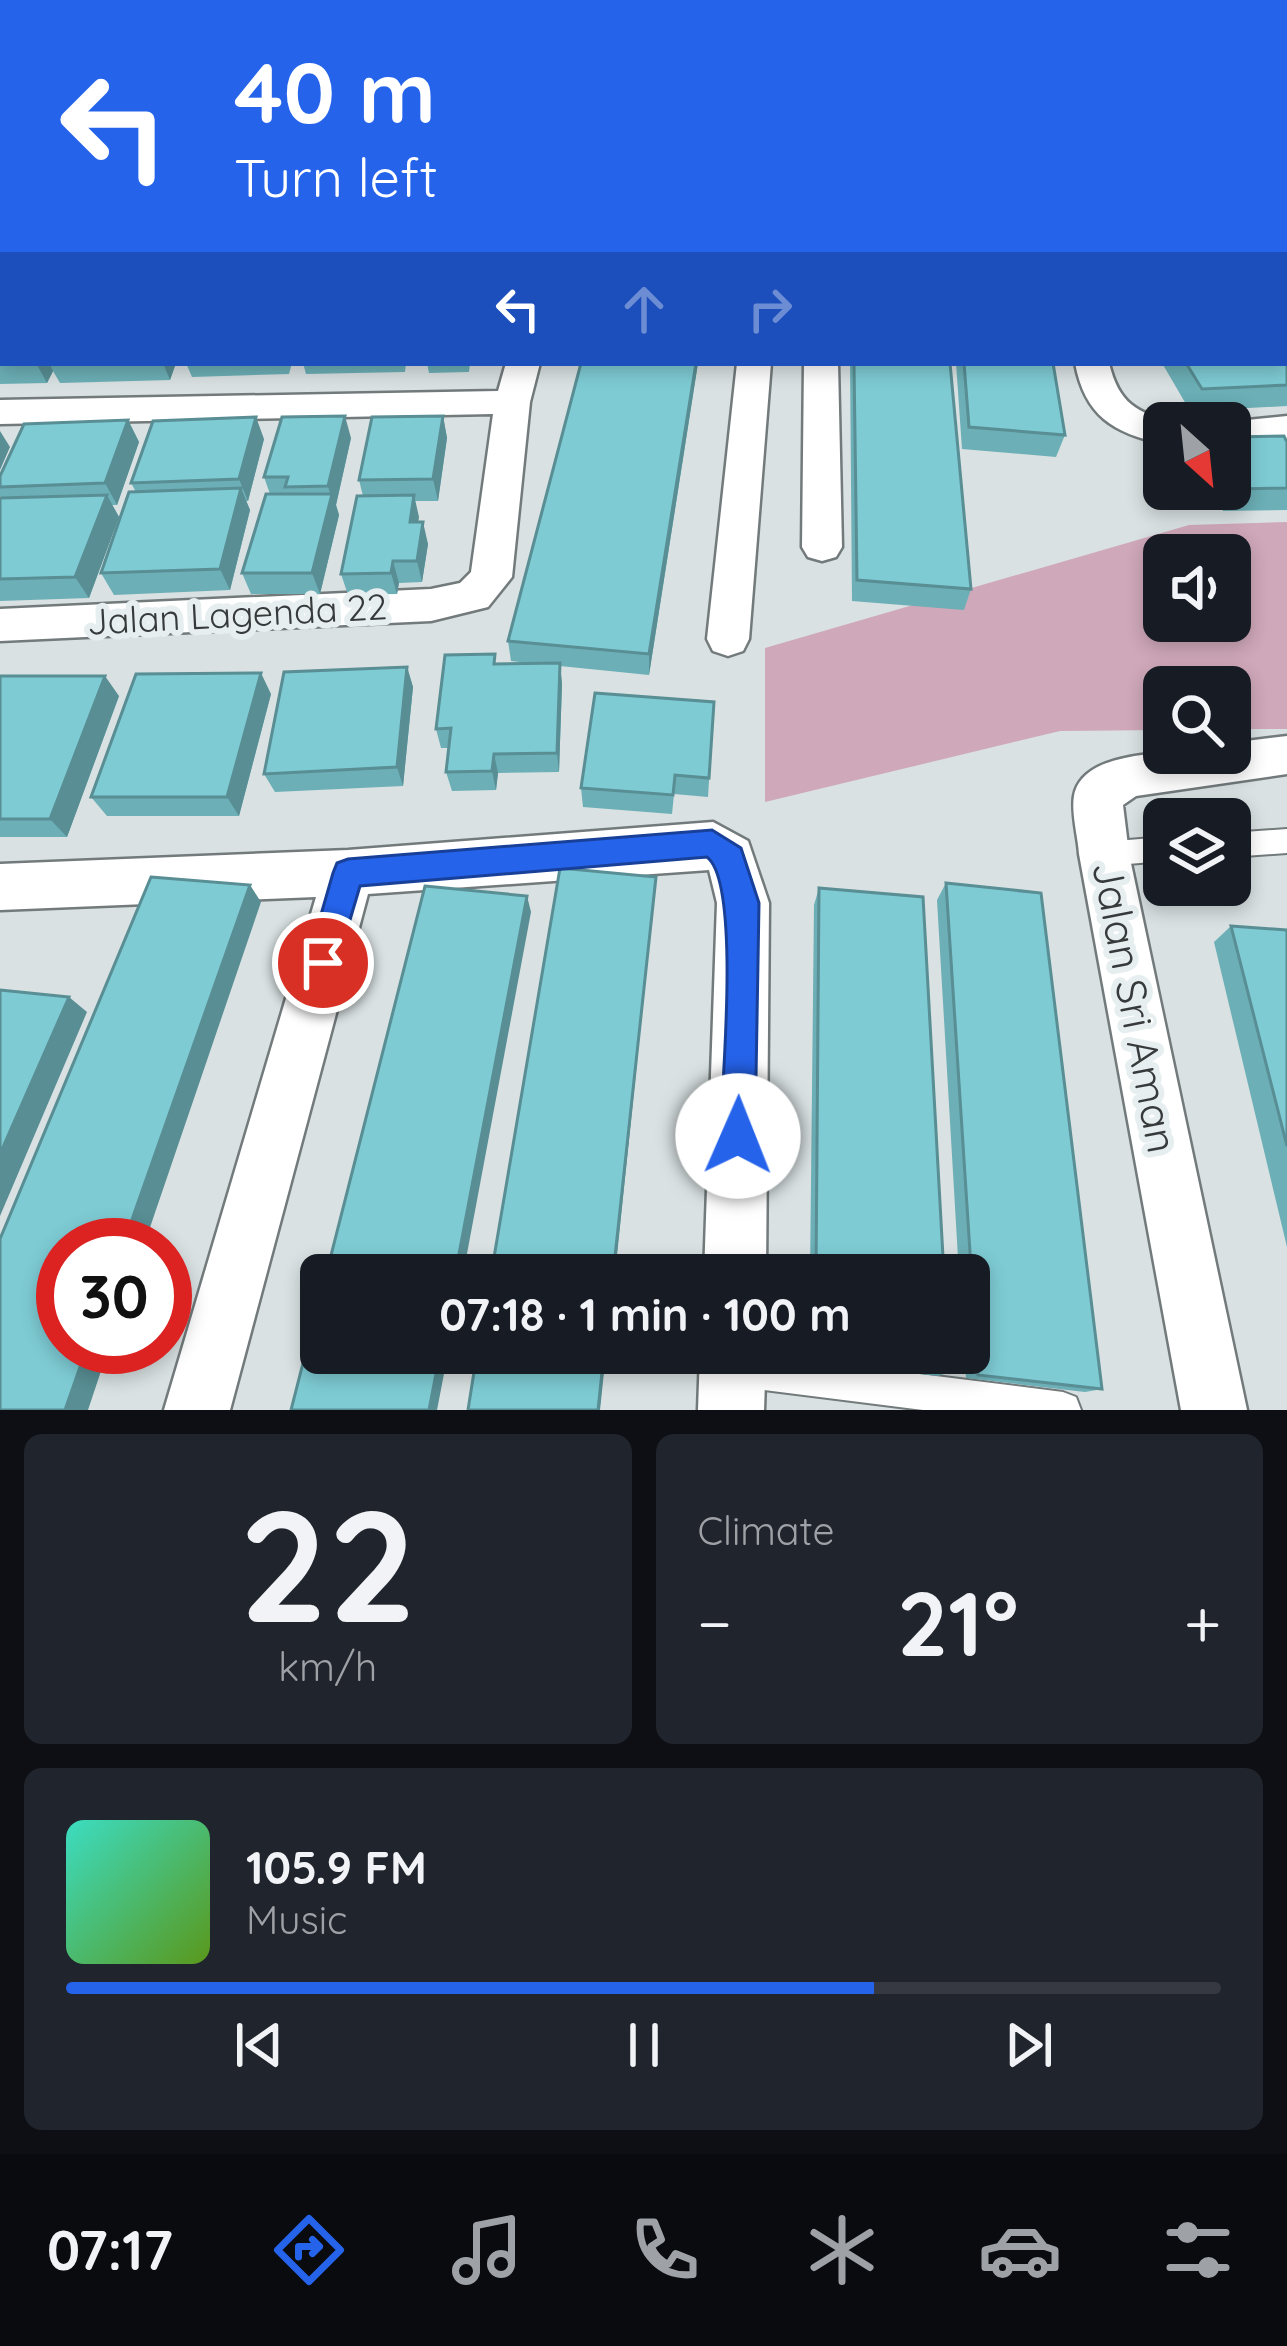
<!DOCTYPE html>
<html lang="en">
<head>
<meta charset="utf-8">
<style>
  body { margin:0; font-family:Quicksand,sans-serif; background:#20242c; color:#f1f3f6; height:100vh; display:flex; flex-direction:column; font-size:45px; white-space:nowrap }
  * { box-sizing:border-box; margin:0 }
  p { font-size:39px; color:#9ea1a6 }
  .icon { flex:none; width:66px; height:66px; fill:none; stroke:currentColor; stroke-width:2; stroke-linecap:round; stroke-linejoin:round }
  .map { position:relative; height:1410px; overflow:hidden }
  .drawer { display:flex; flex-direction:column; gap:24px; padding:24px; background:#0d0f14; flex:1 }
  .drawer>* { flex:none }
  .guide { position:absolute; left:0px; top:0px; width:1287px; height:366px; box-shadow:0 6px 18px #0003; background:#2563eb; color:#fff; overflow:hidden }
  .needle { width:78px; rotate:153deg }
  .tools { position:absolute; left:1143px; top:402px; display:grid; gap:24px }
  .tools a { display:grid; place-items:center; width:108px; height:108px; border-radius:18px; background:#171b24; box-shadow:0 6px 18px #0003; font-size:60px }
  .speed { position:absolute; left:36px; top:1218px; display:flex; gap:24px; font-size:60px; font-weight:700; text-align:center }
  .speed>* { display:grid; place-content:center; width:156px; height:156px; border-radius:50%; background:#171b24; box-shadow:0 6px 18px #0003; line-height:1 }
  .speed .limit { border:18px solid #d22; background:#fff; color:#111 }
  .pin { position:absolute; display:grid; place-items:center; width:102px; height:102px; color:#fff; margin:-51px; border:6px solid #fff; border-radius:50%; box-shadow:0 3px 12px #0007 }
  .me { position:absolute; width:132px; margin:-66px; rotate:1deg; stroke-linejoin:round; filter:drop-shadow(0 0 9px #0008) }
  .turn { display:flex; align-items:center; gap:42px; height:252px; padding:0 36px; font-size:54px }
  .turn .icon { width:156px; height:156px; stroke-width:2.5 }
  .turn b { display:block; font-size:84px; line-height:102px }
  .lanes { display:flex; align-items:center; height:114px; padding:0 36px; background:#0003; justify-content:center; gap:60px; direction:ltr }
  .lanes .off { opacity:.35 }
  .big { font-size:90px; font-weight:700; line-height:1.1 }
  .drawer .widget { flex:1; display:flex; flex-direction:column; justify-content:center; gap:18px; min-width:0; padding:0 42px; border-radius:18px; background:#20242c }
  .drawer .dial { align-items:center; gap:0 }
  .dial b { font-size:156px; line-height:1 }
  .song { display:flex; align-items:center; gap:36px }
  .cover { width:144px; height:144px; border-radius:18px; background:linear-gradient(135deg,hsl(170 70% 55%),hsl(90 70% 35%)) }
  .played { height:12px; border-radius:6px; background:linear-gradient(90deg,#2563eb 70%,#363941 70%) }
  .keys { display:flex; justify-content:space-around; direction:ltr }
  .heat { display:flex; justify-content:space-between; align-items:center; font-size:66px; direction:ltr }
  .drawer .tiles { flex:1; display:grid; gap:24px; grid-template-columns:1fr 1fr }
  .widget:last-child { grid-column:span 2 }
  .trip { position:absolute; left:300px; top:1254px; width:690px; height:120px; border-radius:18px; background:#171b24; box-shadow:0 6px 18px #0003; font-weight:700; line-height:120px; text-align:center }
  .tabs { display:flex; height:192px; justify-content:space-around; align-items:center; background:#090b0e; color:#9ea1a6 }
  .tabs .icon { width:84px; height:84px }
  .tabs .selected { color:#2563eb }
  .tabs b { font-size:54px; color:#f1f3f6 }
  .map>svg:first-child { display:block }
  .green { fill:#cfa8b9; fill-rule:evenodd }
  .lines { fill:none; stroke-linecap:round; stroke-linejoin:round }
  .service-casing { stroke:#737a7b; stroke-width:4 }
  .minor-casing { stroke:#737a7b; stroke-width:5 }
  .tertiary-casing { stroke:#737a7b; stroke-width:5 }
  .service { fill:#fff; fill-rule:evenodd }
  .minor { fill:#fff; fill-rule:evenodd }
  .tertiary { fill:#fff; fill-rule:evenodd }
  .wall { fill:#6cafb6 }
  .shaded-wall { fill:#588e94 }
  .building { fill:#7ecbd4; stroke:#588e94; stroke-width:3 }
  .route { fill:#2563eb; stroke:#184099; stroke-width:3 }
  .labels { text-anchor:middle; stroke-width:12; stroke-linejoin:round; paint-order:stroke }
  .street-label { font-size:36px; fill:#373a3a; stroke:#e6eeef }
  .near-street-label { font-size:42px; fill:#373a3a; stroke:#e6eeef }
</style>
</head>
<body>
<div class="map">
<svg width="1287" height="1410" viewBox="0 0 1287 1410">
  <rect width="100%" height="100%" fill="#d9e1e2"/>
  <path class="green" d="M 1287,522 L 1287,729 L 1230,729 L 1230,687 L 1164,687 L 1164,730 L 1060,731 L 765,802 L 765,648 L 1189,525 ZM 1164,555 L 1230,555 L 1230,621 L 1164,621 Z"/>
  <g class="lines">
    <g class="service-casing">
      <path id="service" d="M 1287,829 L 1287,853 L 1230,857 L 1230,833 Z
        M 1164,837 L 1164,861 L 1104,866 L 1095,862 L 1091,854 L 1095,846 L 1104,842 Z
        M 726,1353 L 752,1353 L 1063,1392 L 1076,1397 L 1081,1410 L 923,1410 L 732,1386 L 720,1380 L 714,1368 L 720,1356 Z"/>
    </g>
    <g class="minor-casing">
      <path id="minor" d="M 141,0 L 165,0 L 139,3 Z
        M 593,0 L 617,0 L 617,3 L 593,3 Z
        M 757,0 L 781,0 L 781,3 L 757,3 Z
        M 949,0 L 973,0 L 975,3 L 951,3 Z
        M 1284,62 L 1287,62 L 1287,78 L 1284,78 Z
        M 3,214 L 3,236 L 0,237 L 0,215 Z
        M 1284,249 L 1287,249 L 1287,267 L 1284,267 Z
        M 506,363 L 540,363 L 530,402 L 512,577 L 488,607 L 431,621 L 0,641 L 0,609 L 431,589 L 460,583 L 471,572 L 493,414 L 0,424 L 0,400 L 498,391 Z
        M 737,363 L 771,363 L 749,639 L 743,651 L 728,656 L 713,651 L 707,639 Z
        M 804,363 L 838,363 L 842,547 L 836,557 L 822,561 L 808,557 L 802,547 Z
        M 1075,363 L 1109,363 C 1119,404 1136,412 1175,423 L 1164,423 L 1164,444 C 1113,433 1085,416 1075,363 Z
        M 1287,416 L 1287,440 L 1230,443 L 1230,423 L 1217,423 Z
        M 1287,736 L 1287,774 L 1136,796 L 1123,805 L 1129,854 L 1247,1410 L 1181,1410 L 1079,854 C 1078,837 1071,813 1074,796 C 1083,744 1193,753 1230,753 L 1230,743 Z
        M 713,822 L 748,841 L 769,903 L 766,1275 L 704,1275 L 717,903 L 709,870 L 368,894 L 230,1410 L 164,1410 L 316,897 L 0,910 L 0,864 L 348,850 Z
        M 700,1353 L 766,1353 L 764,1410 L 698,1410 Z"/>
    </g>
    <g class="tertiary-casing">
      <path id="tertiary" d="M 3,4 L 3,25 L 0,26 L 0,5 Z
        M 1284,99 L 1287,99 L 1287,119 L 1284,119 Z
        M 0,113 L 3,113 L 3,133 L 0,133 Z"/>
    </g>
    <use href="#service" class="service"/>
    <use href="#minor" class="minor"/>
    <use href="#tertiary" class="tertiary"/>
  </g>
  <path class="wall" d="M 187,0 L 361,0 L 361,2 L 287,3 L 188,3 Z
    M 381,0 L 454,0 L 381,1 Z
    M 982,0 L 1287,0 L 1287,65 L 1284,65 L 1284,3 L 983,3 Z
    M 3,15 L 3,78 L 0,78 L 0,18 Z
    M 1284,116 L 1287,116 L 1287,243 L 1284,243 Z
    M 0,252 L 3,252 L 3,363 L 176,363 L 170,380 L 60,383 L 53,371 L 47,383 L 0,384 Z
    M 1284,268 L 1287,268 L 1287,331 L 1284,331 Z
    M 1287,331 L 1287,406 L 1190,411 L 1162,363 L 1284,363 Z
    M 186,363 L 292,363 L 289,374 L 192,377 Z
    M 303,363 L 406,363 L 405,372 L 306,374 Z
    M 427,363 L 470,363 L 469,372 L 429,373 Z
    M 698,363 L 649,675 L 560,666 L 562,684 L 559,772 L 498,773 L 496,790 L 452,791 L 446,772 L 449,748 L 441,748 L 436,729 L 497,664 L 536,664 L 511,661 L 508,641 Z
    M 850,363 L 950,363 L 971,589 L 964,610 L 852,601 Z
    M 956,363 L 1053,363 L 1065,435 L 1056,457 L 962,449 Z
    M 443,416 L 447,438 L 438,501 L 415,501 L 418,522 L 428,544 L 422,582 L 399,583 L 397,594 L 348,595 L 341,574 L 363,496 L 359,480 Z
    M 128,420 L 139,442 L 117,505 L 112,505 L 119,517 L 89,598 L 0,601 L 0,498 L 2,498 L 0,496 L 0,476 Z
    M 1231,437 L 1287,442 L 1287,510 L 1223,511 L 1213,489 L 1230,489 Z
    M 351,438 L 336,505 L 339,515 L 320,594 L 251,594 L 242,573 L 270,494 L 264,477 Z
    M 264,439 L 248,501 L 246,501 L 250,510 L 230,590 L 114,595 L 101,573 L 136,492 L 131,483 Z
    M 407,667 L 413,687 L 403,786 L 275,792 L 264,774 Z
    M 0,676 L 119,696 L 67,837 L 0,837 Z
    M 271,694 L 239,816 L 107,816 L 91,797 Z
    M 714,702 L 708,797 L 674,794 L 672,814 L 583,807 L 581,788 Z
    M 946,883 L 1102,1389 L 1085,1392 L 966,1378 L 964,1353 L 969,1353 L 969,1275 L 959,1275 L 937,900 Z
    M 819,888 L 944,1275 L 810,1275 L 814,905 Z
    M 1231,926 L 1287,930 L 1287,1247 L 1214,942 Z
    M 809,1353 L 949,1353 L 950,1372 L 938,1376 L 809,1362 Z"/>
  <path class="shaded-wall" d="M 78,0 L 99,0 L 97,3 L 76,3 Z
    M 36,363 L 49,363 L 53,371 L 47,383 Z
    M 163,363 L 176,363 L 170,380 Z
    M 696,363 L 698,363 L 649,675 L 649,654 Z
    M 345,416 L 351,438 L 336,505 L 339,515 L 320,594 L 312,573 L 331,497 L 328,486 Z
    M 443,416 L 447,438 L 438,501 L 433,479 Z
    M 256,417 L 264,439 L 248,501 L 239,479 Z
    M 128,420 L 139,442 L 117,505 L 105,483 Z
    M 0,431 L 10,447 L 0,470 Z
    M 241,488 L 250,510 L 230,590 L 220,569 Z
    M 107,495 L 119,517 L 89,598 L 75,577 Z
    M 414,495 L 419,517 L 415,544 L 410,522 Z
    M 423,522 L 428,544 L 422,582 L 417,561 Z
    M 393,561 L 399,583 L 397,594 L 391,573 Z
    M 560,663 L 562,684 L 559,772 L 557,753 Z
    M 407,667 L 413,687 L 403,786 L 397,767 Z
    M 261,673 L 271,694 L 239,816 L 227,797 Z
    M 105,676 L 119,696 L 67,837 L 50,819 Z
    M 494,754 L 498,773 L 496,790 L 492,771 Z
    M 656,877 L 615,1275 L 613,1275 Z
    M 250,885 L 261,902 L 144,1245 L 123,1245 Z
    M 527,896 L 531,912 L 463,1275 L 455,1275 Z
    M 69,997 L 87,1012 L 0,1216 L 0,1154 Z
    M 87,1347 L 109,1347 L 88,1410 L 65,1410 Z
    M 440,1353 L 448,1353 L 437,1410 L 429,1410 Z
    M 604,1353 L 606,1353 L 600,1410 L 598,1410 Z"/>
  <path class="building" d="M 15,0 L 78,0 L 76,3 L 12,3 Z
    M 636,0 L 681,0 L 681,3 L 636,3 Z
    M 688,0 L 733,0 L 734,3 L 688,3 Z
    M 1002,0 L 1287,0 L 1287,36 L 1284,36 L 1284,3 L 1004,3 Z
    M 3,15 L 3,57 L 0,57 L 0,18 Z
    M 1284,116 L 1287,116 L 1287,161 L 1284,162 Z
    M 1284,184 L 1287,184 L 1287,222 L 1284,222 Z
    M 0,252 L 3,252 L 3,296 L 0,296 Z
    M 1284,268 L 1287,268 L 1287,309 L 1284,309 Z
    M 0,313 L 3,313 L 3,361 L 0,361 Z
    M 1284,331 L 1287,331 L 1287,385 L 1202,389 L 1186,363 L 1284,363 Z
    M 581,363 L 696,363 L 649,654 L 508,641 Z
    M 854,363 L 950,363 L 971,589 L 857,580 Z
    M 964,363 L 1053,363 L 1065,435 L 969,427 Z
    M 345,416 L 328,486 L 285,487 L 288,477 L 264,477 L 282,417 Z
    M 443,416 L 433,479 L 359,480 L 372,417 Z
    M 256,417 L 239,479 L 131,483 L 153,421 Z
    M 128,420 L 105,483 L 0,487 L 0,476 L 24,424 Z
    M 1284,436 L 1287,442 L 1287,488 L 1236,489 L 1230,476 L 1230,457 L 1242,457 L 1231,437 Z
    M 241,488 L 220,569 L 101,573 L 129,492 Z
    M 266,494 L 332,494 L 312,573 L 242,573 Z
    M 107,495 L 75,577 L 0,579 L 0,498 Z
    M 414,495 L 410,522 L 423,522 L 417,561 L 393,561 L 391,573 L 341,574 L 357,496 Z
    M 495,654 L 494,664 L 560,663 L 557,753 L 494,754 L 492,771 L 446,772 L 451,728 L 436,729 L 445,655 Z
    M 407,667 L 397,767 L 264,774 L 284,672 Z
    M 261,673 L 227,797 L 91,797 L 136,674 Z
    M 0,676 L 105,676 L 50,819 L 0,819 Z
    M 595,693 L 714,702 L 709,778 L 675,775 L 673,795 L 581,788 Z
    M 560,868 L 656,877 L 613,1275 L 491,1275 Z
    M 151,877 L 250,885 L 123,1245 L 63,1245 L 63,1347 L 87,1347 L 65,1410 L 0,1410 L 0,1239 Z
    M 946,883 L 1041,893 L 1102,1389 L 978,1375 Z
    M 425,886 L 527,896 L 455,1275 L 326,1275 Z
    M 819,888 L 923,897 L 944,1275 L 816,1275 Z
    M 1231,926 L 1287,930 L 1287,1146 Z
    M 0,990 L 69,997 L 0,1154 Z
    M 321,1293 L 321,1353 L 440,1353 L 429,1410 L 291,1410 Z
    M 477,1353 L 604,1353 L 598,1410 L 468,1410 Z
    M 816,1353 L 949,1353 L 950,1372 L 816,1358 Z"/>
  <path class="route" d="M 712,830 L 741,848 L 759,903 L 755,1136 L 750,1148 L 738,1153 L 725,1148 L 720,1136 C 722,1086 741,883 707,857 L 360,886 L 334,974 L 323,978 L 311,974 L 307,963 L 333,873 L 337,863 L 348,859 Z"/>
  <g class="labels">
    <g class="street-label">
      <text transform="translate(237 614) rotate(-3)" y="13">Jalan Lagenda 22</text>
    </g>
    <g class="near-street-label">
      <text transform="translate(1135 1007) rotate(79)" y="15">Jalan Sri Aman</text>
    </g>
  </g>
</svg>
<div class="tools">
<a><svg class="needle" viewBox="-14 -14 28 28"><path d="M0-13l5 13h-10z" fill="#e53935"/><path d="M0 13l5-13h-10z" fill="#9ea1a6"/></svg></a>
<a><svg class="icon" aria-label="sound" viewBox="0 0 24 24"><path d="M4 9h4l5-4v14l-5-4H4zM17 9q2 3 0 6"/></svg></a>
<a><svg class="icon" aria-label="search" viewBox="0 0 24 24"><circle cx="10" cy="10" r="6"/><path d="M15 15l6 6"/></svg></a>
<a><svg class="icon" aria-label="layers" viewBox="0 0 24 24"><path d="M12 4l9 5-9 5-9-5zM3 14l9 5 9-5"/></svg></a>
</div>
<div class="speed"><div class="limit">30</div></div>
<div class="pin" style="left:323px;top:963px;background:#d93025"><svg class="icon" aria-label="arrive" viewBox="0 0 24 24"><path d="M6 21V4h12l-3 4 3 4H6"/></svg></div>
<svg class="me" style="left:738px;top:1136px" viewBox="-20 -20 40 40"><circle r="19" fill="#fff"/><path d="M0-13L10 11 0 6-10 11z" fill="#2563eb"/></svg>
<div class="trip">07:18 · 1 min · 100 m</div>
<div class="guide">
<div class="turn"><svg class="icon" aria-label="left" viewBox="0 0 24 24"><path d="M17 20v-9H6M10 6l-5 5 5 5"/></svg><div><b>40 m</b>Turn left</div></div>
<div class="lanes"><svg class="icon" aria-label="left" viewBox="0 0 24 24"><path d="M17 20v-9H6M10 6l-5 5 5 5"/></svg><svg class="icon off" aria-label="ahead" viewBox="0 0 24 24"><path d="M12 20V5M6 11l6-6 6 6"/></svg><svg class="icon off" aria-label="right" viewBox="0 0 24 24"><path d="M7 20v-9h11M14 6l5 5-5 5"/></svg></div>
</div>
</div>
<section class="drawer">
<div class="tiles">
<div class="widget dial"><b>22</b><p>km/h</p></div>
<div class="widget"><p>Climate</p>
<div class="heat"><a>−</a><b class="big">21°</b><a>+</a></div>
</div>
<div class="widget">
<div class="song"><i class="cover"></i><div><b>105.9 FM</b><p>Music</p></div></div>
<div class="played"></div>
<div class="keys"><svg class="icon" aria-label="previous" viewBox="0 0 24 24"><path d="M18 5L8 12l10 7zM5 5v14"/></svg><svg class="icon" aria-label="pause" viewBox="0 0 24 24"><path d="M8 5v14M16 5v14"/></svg><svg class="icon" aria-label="next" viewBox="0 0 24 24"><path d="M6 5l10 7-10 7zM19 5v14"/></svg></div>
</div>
</div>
</section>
<nav class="tabs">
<b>07:17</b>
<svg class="icon selected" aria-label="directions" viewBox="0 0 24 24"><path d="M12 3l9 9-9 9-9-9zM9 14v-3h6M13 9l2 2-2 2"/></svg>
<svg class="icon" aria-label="music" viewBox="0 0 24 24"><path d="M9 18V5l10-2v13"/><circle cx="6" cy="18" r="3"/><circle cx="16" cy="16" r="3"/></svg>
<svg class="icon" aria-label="phone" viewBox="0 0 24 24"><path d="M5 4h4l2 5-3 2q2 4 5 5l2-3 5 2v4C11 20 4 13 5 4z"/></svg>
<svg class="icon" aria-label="climate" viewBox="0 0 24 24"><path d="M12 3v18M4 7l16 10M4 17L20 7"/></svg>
<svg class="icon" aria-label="car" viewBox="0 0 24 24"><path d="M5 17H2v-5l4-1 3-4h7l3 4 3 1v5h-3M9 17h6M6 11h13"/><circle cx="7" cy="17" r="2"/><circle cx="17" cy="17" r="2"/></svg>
<svg class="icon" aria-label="filters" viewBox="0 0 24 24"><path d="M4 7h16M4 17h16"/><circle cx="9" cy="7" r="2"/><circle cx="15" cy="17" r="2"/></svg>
</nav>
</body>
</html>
